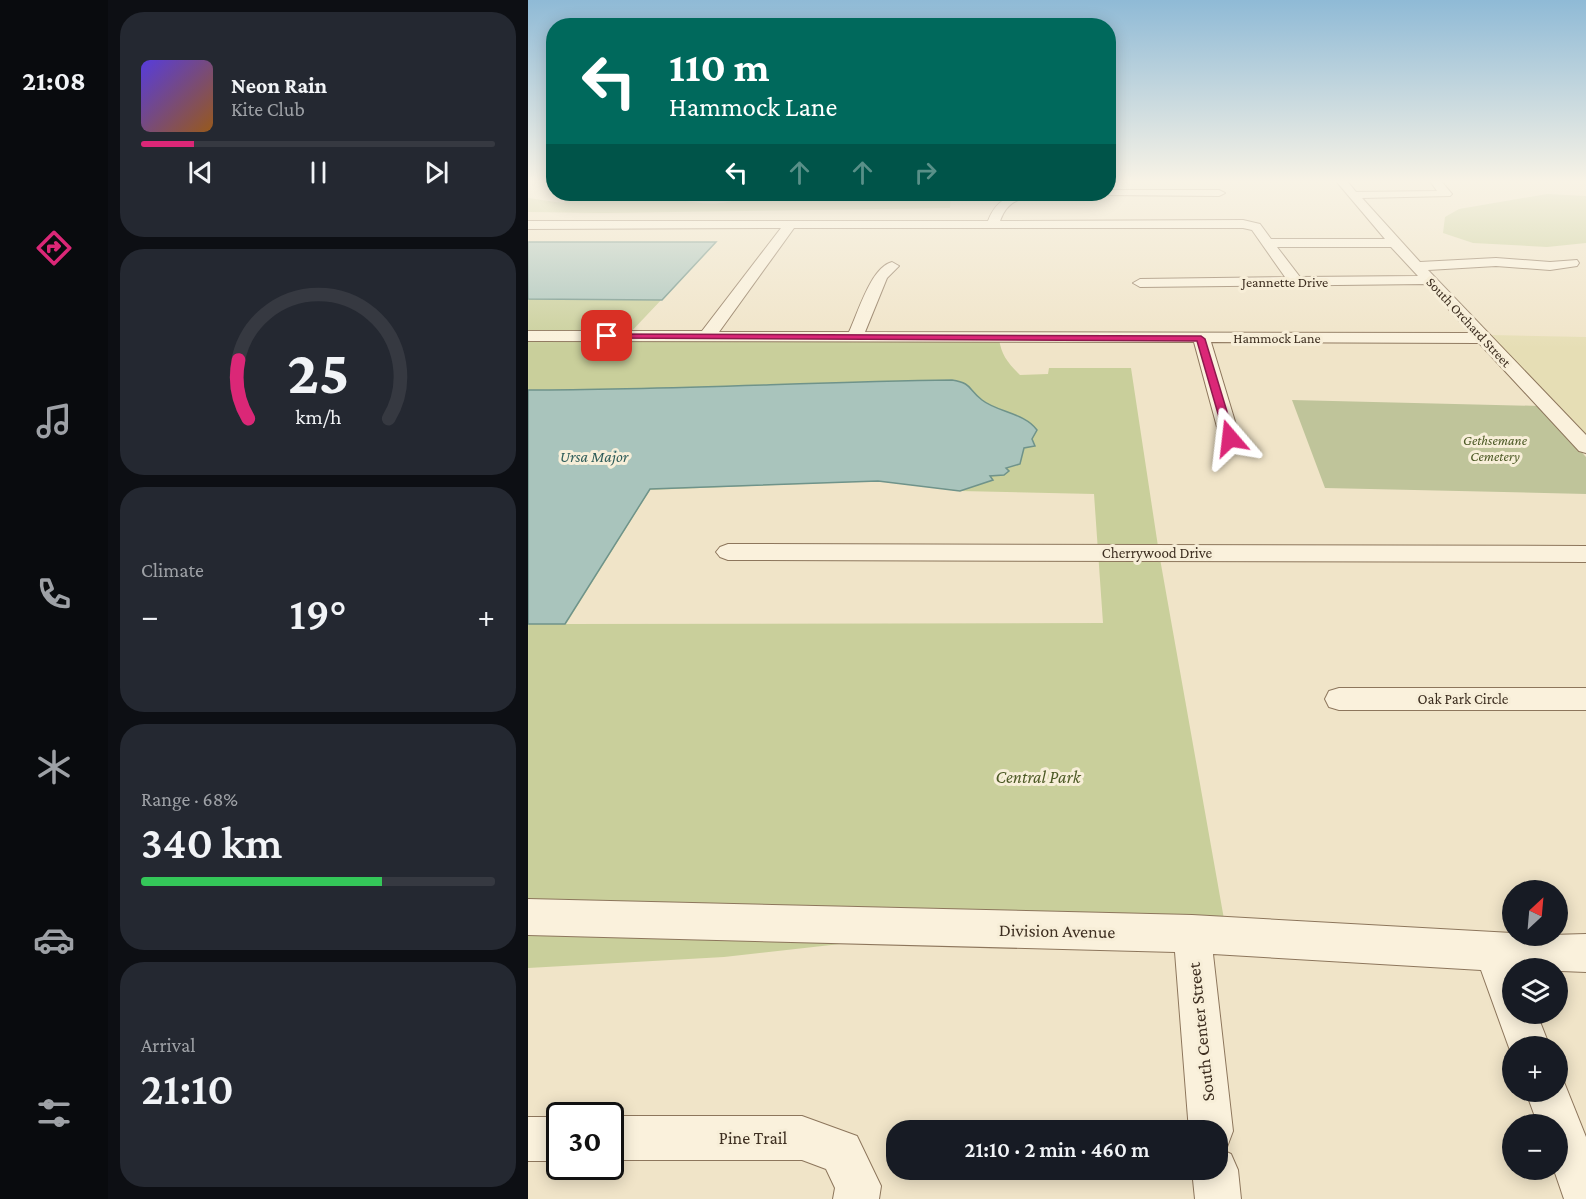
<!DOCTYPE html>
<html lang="en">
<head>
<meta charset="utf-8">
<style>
  body { margin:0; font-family:"Crimson Pro",serif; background:#242831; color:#f1f3f6; height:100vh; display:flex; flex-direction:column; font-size:22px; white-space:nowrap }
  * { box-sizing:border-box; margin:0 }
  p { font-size:20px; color:#9ea1a6 }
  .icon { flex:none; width:33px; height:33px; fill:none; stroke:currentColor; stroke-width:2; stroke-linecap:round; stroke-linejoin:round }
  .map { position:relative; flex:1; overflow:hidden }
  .details { display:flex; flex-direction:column; gap:12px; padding:12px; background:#0d0f14; width:420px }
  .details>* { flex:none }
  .top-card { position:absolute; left:18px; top:18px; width:570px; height:183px; border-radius:24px; box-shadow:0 3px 15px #0003; background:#00695c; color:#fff; overflow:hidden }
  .needle { width:39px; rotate:26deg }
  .controls { position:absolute; left:974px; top:880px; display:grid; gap:12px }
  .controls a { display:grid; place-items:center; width:66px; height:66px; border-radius:50%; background:#171b24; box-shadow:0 3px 15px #0003; font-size:30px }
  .speed { position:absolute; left:18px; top:1102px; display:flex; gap:12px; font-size:30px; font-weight:700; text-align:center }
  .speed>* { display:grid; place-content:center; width:78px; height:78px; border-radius:50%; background:#171b24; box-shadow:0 3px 15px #0003; line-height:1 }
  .speed .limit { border:3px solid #111; border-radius:9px; background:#fff; color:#111 }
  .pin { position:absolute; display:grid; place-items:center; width:51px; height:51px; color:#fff; margin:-26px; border-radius:12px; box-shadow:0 3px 9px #0006 }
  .me { position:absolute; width:66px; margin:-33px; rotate:343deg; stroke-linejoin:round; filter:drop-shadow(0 0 4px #0008) }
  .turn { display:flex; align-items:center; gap:21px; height:126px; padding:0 24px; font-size:27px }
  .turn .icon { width:78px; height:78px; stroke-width:2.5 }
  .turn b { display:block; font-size:42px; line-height:51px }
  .lanes { display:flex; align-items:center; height:57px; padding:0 24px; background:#0003; justify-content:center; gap:30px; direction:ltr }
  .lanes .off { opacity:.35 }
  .big { font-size:45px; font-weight:600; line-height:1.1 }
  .details .widget { flex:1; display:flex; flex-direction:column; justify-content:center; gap:9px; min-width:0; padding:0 21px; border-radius:24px; background:#242831 }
  .details .dial { align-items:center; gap:0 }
  .dial svg { height:156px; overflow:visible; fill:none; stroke:#363941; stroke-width:7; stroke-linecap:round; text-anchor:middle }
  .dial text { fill:#f1f3f6; stroke:none }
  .song { display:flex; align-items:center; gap:18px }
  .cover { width:72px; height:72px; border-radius:9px; background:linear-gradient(135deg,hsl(250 70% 55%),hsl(30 70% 35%)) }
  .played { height:6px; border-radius:3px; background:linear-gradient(90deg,#db2777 15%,#363941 15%) }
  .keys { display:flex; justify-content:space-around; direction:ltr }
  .heat { display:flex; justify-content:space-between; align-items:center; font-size:33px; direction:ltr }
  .charge { height:9px; border-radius:4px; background:linear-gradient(90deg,#34c759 68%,#363941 0) }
  .trip { position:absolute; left:358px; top:1120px; width:342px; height:60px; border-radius:24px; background:#171b24; box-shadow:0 3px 15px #0003; font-weight:600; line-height:60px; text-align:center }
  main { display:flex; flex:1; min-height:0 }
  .tab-bar { display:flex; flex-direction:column; width:108px; justify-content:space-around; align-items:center; background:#090b0e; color:#9ea1a6 }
  .tab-bar .icon { width:42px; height:42px }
  .tab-bar .selected { color:#db2777 }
  .tab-bar b { font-size:27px; color:#f1f3f6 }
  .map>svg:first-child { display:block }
  .farmland { fill:#e6deb5 }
  .green { fill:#c9cf9b; fill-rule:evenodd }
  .cemetery { fill:#bfc49a }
  .water { fill:#a9c4bc; stroke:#6f938a; stroke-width:1.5 }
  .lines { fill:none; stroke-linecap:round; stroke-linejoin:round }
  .minor-casing { stroke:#8d765c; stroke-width:2 }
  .minor { fill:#faf1dc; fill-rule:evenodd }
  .route { fill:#db2777; stroke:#8e194d; stroke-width:1.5 }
  .labels { text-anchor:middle; stroke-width:6; stroke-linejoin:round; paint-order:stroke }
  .far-street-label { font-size:14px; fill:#3d2e20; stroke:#f7eed8 }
  .far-park-label { font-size:14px; font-style:italic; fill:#4d5a26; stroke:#f7eed8 }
  .street-label { font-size:15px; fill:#3d2e20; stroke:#f7eed8 }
  .water-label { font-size:16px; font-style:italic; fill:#2f5d5a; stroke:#f7eed8 }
  .near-park-label { font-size:18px; font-style:italic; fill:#4d5a26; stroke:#f7eed8 }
  .near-street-label { font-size:18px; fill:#3d2e20; stroke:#f7eed8 }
</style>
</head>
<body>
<main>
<nav class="tab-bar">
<b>21:08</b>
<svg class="icon selected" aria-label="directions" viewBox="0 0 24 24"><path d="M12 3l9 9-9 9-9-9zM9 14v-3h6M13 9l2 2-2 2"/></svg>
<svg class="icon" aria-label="music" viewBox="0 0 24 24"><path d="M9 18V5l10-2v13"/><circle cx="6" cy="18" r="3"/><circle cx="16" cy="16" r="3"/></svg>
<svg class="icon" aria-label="phone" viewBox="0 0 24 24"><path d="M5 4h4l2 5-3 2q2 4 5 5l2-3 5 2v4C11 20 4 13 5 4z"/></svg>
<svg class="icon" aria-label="climate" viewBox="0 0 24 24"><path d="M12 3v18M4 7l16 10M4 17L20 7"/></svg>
<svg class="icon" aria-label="car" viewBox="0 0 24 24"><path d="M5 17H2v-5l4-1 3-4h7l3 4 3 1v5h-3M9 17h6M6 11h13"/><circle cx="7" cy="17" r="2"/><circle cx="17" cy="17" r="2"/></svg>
<svg class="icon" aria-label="filters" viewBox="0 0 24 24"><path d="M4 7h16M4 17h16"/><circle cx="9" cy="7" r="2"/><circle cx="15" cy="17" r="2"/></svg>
</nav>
<section class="details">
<div class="widget">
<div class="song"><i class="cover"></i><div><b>Neon Rain</b><p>Kite Club</p></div></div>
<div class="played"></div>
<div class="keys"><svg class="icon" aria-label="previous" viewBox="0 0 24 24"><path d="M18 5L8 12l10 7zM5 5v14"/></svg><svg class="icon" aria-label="pause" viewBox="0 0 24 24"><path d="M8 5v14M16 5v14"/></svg><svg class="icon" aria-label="next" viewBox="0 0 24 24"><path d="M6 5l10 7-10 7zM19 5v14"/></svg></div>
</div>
<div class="widget dial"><svg viewBox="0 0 100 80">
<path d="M14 69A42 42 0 1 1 86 69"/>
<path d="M14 69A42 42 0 0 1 9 39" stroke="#db2777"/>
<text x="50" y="56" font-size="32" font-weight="700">25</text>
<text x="50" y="72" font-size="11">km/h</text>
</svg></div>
<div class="widget"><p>Climate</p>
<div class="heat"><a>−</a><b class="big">19°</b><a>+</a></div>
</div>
<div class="widget"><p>Range · 68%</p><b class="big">340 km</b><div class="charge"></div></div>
<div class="widget"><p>Arrival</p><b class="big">21:10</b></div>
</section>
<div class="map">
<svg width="1058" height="1199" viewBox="0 0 1058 1199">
  <rect width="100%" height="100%" fill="#f0e4c8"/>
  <path class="farmland" d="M 961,335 L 1058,337 L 1058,439 Z"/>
  <path class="green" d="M 51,194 C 72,194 95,192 117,194 C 148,197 190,214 218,194 L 423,194 L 422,208 L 76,213 L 0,212 L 0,198 L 35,203 Z
    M 1019,194 L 1058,196 L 1058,243 L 1019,247 L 945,243 L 915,233 L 917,217 L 931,209 Z
    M 0,242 L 188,242 L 100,335 L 471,338 C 473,355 480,363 492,375 L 520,374 L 521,368 L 603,368 L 631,553 L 699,936 L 0,918 ZM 350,481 L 432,491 L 566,494 L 575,623 L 38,624 L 122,490 Z
    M 0,931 L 339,941 L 196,957 L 0,968 Z"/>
  <path class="cemetery" d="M 764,400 L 1012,406 L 1058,457 L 1058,494 L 797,488 Z"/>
  <path class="water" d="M 0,242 L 188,242 L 134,300 L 0,299 Z
    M 424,380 C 444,383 440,389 454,400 C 469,412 497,413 509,430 L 504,439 L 507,446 L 496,448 L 492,464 L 478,468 L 481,471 L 476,475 L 462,476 L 465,480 L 432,491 L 350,481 L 122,489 L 37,624 L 0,624 L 0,390 C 141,390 283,382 424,380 Z"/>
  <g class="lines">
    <g class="minor-casing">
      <path id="minor" d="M 808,181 L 819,181 L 828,192 L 909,191 L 902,181 L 913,181 L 924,194 L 922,196 L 834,198 L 892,262 L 968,258 L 1022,262 L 1049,260 L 1051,263 L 1049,266 L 1022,270 L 968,266 L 900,270 L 1058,435 L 1058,453 L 1051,451 L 951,343 L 683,342 L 712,438 L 709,442 L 695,442 L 692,438 L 666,342 L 0,341 L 0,331 L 174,331 L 253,228 L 0,229 L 0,221 L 460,221 C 473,188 498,194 527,194 C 517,206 485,184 472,221 L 715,220 L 732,224 L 743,239 L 857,239 ZM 266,228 L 715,228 L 724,230 L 757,277 L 612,279 L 605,283 L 612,287 L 898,284 L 942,333 L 337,332 L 359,278 L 371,266 L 364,262 C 343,267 330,313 321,332 L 191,332 ZM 749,247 L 863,247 L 890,276 L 772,277 Z
        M 580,190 L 691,190 L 697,193 L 691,196 L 576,195 L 575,194 L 580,194 Z
        M 200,544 L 1058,546 L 1058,562 L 200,560 L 192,557 L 188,552 L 192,547 Z
        M 811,688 L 1058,688 L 1058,710 L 811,710 L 801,707 L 797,699 L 801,691 Z
        M 0,899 L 664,915 L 984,933 L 984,936 L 1058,934 L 1058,972 L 984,969 L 984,1014 L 1009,1014 L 1022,1047 L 984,1047 L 984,1056 L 953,970 L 685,954 L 705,1131 L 699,1147 L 692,1149 L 703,1154 L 710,1170 L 713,1199 L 667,1199 L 664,1170 L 690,1170 L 690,1131 L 661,1131 L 647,952 L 0,935 Z
        M 1029,1075 L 1034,1077 L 1058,1137 L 1058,1199 L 1036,1199 L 1026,1170 L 1029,1170 L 1029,1125 L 1010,1125 L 998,1092 L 1029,1092 Z
        M 82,1116 L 274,1116 L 329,1136 L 353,1186 L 351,1199 L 305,1199 L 307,1188 L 298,1169 L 274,1160 L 82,1160 Z
        M 0,1117 L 32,1117 L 32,1161 L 0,1161 Z"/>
    </g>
    <use href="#minor" class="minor"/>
  </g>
  <linearGradient id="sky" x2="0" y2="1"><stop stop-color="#8fbad6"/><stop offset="0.52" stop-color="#f8f3e6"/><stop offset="1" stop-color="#f8f3e6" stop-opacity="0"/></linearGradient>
  <rect width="1058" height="349" fill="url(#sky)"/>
  <path class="route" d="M 76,334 L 673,336 L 677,339 L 707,438 L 702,441 L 697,438 L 669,341 L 79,338 L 75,336 Z"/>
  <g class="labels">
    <g class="far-street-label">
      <text x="757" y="287">Jeannette Drive</text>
      <text transform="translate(941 322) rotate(47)" y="5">South Orchard Street</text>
      <text x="749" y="343">Hammock Lane</text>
    </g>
    <g class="far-park-label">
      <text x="967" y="445">Gethsemane<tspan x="967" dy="16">Cemetery</tspan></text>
    </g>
    <g class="street-label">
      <text x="629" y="558">Cherrywood Drive</text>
      <text x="935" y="704">Oak Park Circle</text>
    </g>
    <g class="water-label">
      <text x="66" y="462">Ursa Major</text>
    </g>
    <g class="near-park-label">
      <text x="510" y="783">Central Park</text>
    </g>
    <g class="near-street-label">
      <text transform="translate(529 931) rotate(1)" y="6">Division Avenue</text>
      <text transform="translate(673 1032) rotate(-96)" y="6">South Center Street</text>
      <text x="225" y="1144">Pine Trail</text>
    </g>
  </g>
</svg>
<div class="controls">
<a><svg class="needle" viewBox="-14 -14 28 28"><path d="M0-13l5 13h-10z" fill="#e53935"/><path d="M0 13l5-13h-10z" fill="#9ea1a6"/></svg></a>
<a><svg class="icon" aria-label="layers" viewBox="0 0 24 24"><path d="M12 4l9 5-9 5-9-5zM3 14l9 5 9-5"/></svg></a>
<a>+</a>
<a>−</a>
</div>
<div class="speed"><div class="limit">30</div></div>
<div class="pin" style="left:79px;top:336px;background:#d93025"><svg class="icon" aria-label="arrive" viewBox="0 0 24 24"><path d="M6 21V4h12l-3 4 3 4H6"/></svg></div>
<svg class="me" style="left:702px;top:438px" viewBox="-20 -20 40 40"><path d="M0-17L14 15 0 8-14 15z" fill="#db2777" stroke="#fff" stroke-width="4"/></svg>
<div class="trip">21:10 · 2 min · 460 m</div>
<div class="top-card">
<div class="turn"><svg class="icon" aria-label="left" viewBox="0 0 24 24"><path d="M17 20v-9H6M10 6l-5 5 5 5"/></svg><div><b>110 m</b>Hammock Lane</div></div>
<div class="lanes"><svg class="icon" aria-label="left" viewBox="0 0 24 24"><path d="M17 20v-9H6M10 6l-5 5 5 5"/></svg><svg class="icon off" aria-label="ahead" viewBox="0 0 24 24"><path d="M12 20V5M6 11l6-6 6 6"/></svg><svg class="icon off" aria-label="ahead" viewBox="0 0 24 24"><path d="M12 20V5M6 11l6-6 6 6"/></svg><svg class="icon off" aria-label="right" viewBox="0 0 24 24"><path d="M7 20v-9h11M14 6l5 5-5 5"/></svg></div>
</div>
</div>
</main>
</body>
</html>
